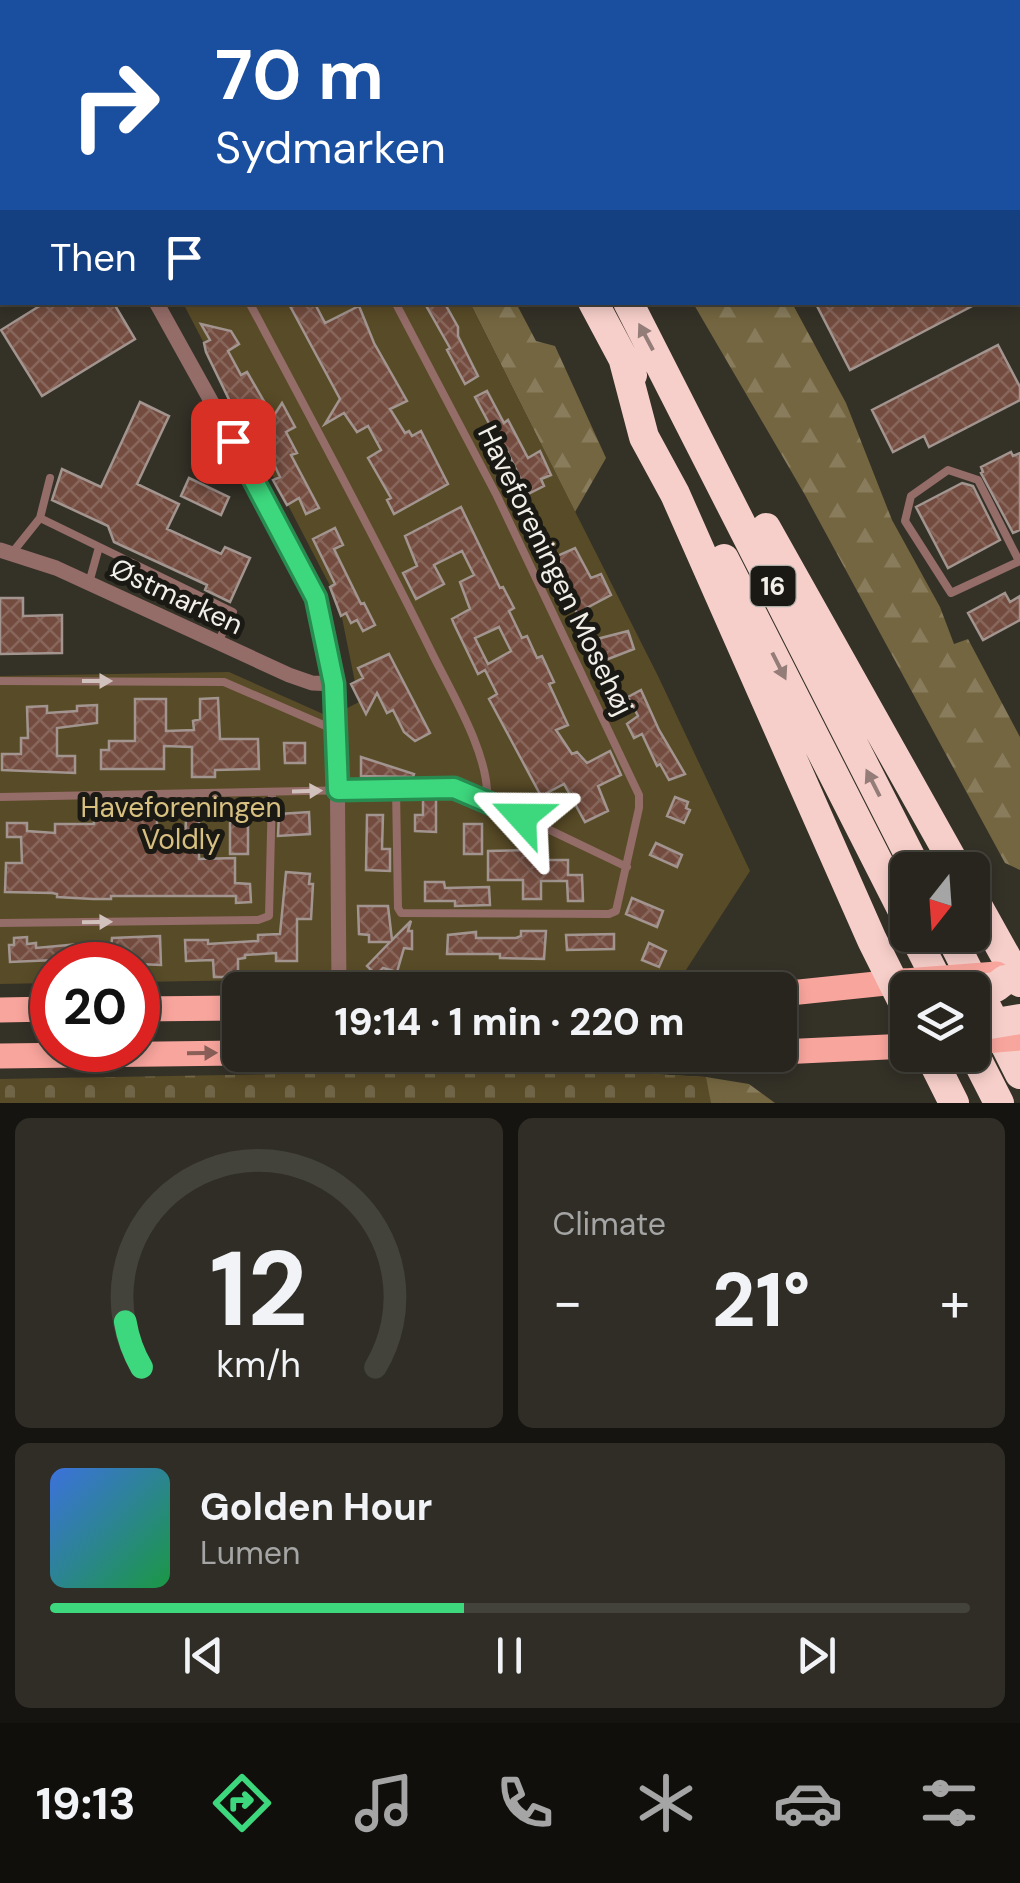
<!DOCTYPE html>
<html lang="en">
<head>
<meta charset="utf-8">
<style>
  body { margin:0; font-family:"DM Sans",sans-serif; background:#2f2d26; color:#f1f3f6; height:100vh; display:flex; flex-direction:column; font-size:38px; white-space:nowrap }
  * { box-sizing:border-box; margin:0 }
  p { font-size:32px; color:#a4a5a4 }
  .icon { flex:none; width:55px; height:55px; fill:none; stroke:currentColor; stroke-width:2; stroke-linecap:round; stroke-linejoin:round }
  .map { position:relative; height:1103px; overflow:hidden }
  .details { display:flex; flex-direction:column; gap:15px; padding:15px; background:#151410; flex:1 }
  .details>* { flex:none }
  .guide { position:absolute; left:0px; top:0px; width:1020px; height:305px; box-shadow:0 5px 15px #0003,0 0 0 2px #43423b; background:#1a4fa0; color:#fff; overflow:hidden }
  .needle { width:65px; rotate:197deg }
  .controls { position:absolute; left:890px; top:852px; display:grid; gap:20px }
  .controls a { display:grid; place-items:center; width:100px; height:100px; border-radius:15px; background:#27251d; box-shadow:0 5px 15px #0003,0 0 0 2px #43423b; font-size:50px }
  .speed { position:absolute; left:30px; top:942px; display:flex; gap:20px; font-size:50px; font-weight:700; text-align:center }
  .speed>* { display:grid; place-content:center; width:130px; height:130px; border-radius:50%; background:#27251d; box-shadow:0 5px 15px #0003,0 0 0 2px #43423b; line-height:1 }
  .speed .limit { border:15px solid #d22; background:#fff; color:#111 }
  .pin { position:absolute; display:grid; place-items:center; width:85px; height:85px; color:#fff; margin:-42px; border-radius:20px; box-shadow:0 5px 15px #0006 }
  .me { position:absolute; width:110px; margin:-55px; rotate:294deg; stroke-linejoin:round; filter:drop-shadow(0 0 8px #0008) }
  .turn { display:flex; align-items:center; gap:35px; height:210px; padding:0 50px; font-size:45px }
  .turn .icon { width:130px; height:130px; stroke-width:2.5 }
  .turn b { display:block; font-size:70px; line-height:85px }
  .then { display:flex; align-items:center; height:95px; padding:0 50px; background:#0003; gap:20px; font-size:38px }
  .big { font-size:75px; font-weight:800; line-height:1.1 }
  .details .widget { flex:1; display:flex; flex-direction:column; justify-content:center; gap:15px; min-width:0; padding:0 35px; border-radius:15px; background:#2f2d26 }
  .details .dial { align-items:center; gap:0 }
  .dial svg { height:260px; overflow:visible; fill:none; stroke:#43423b; stroke-width:7; stroke-linecap:round; text-anchor:middle }
  .dial text { fill:#f1f3f6; stroke:none }
  .song { display:flex; align-items:center; gap:30px }
  .cover { width:120px; height:120px; border-radius:15px; background:linear-gradient(135deg,hsl(220 70% 55%),hsl(140 70% 35%)) }
  .played { height:10px; border-radius:5px; background:linear-gradient(90deg,#3dd77d 45%,#43423b 45%) }
  .keys { display:flex; justify-content:space-around; direction:ltr }
  .heat { display:flex; justify-content:space-between; align-items:center; font-size:55px; direction:ltr }
  .details .tiles { flex:1; display:grid; gap:15px; grid-template-columns:1fr 1fr }
  .widget:last-child { grid-column:span 2 }
  .trip { position:absolute; left:222px; top:972px; width:575px; height:100px; border-radius:15px; background:#27251d; box-shadow:0 5px 15px #0003,0 0 0 2px #43423b; font-weight:800; line-height:100px; text-align:center }
  .tab-bar { display:flex; height:160px; justify-content:space-around; align-items:center; background:#100f0c; color:#a4a5a4 }
  .tab-bar .icon { width:70px; height:70px }
  .tab-bar .on { color:#3dd77d }
  .tab-bar b { font-size:45px; color:#f1f3f6 }
  .map>svg:first-child { display:block }
  .forest { fill:url(#forest-firs) }
  .cemetery { fill:url(#cemetery-stones) }
  .green { fill:#584b27 }
  .building { fill:url(#building-cross-hatch); stroke:#a29590; stroke-width:2.5; fill-rule:evenodd }
  .lines { fill:none; stroke-linecap:round; stroke-linejoin:round }
  .service { stroke:#946c68; stroke-width:8 }
  .minor { stroke:#946c68; stroke-width:15 }
  .primary { stroke:#f8a59d; stroke-width:25 }
  .motorway { stroke:#f7cfca; stroke-width:30 }
  .primary-bridge { stroke:#f8a59d; stroke-width:25 }
  .motorway-bridge { stroke:#f7cfca; stroke-width:30 }
  .oneway { fill:#947d78 }
  .oneway2 { fill:#d1c1bc }
  .oneway3 { fill:#895f58 }
  .route-casing { stroke:#288c51; stroke-width:25 }
  .route { stroke:#3dd77d; stroke-width:18 }
  .labels { text-anchor:middle; stroke-width:10; stroke-linejoin:round; paint-order:stroke }
  .shield { fill:#1a1914; stroke:#b1afa9; stroke-width:2.5 }
  .shield-label { font-size:25px; font-weight:bold; fill:#f2efe9 }
  .street-label { font-size:28px; fill:#f2efe9; stroke:#1a1914 }
  .park-label { font-size:28px; fill:#d8c080; stroke:#1a1914 }
</style>
</head>
<body>
<div class="map">
<svg width="1020" height="1103" viewBox="0 0 1020 1103">
  <defs>
    <pattern id="forest-firs" width="22" height="20" patternUnits="userSpaceOnUse" patternTransform="scale(2.5)"><rect width="22" height="20" fill="#746640"/><path d="M5 1l3.5 6h-7zM16 11l3.5 6h-7z" fill="#887c5c"/></pattern>
    <pattern id="cemetery-stones" width="16" height="16" patternUnits="userSpaceOnUse" patternTransform="scale(2.5)"><rect width="16" height="16" fill="#584b27"/><path d="M2 7V4a2 2 0 0 1 4 0v3zM10 15v-3a2 2 0 0 1 4 0v3z" fill="#706546"/></pattern>
    <pattern id="building-cross-hatch" width="8" height="8" patternUnits="userSpaceOnUse" patternTransform="scale(2.5)"><rect width="8" height="8" fill="#734c3f"/><path d="M0 0l8 8M0 8l8-8" fill="none" stroke="#87665b"/></pattern>
  </defs>
  <rect width="100%" height="100%" fill="#343127"/>
  <path class="forest" d="M 470,303 L 516,303 L 536,341 L 555,346 L 606,458 L 575,512 Z
    M 693,303 L 792,303 L 846,403 L 892,520 L 940,607 L 954,644 L 968,639 L 1020,737 L 1020,870 L 1005,863 L 805,495 Z
    M 560,1069 L 706,1077 L 749,1084 L 775,1103 L 574,1103 Z"/>
  <path class="cemetery" d="M 560,1069 L 706,1077 L 711,1103 L 0,1103 L 0,1079 Z"/>
  <path class="green" d="M 0,0 L 302,0 L 304,2 L 2,2 L 2,14 Z
    M 183,303 L 470,303 L 658,676 L 750,871 L 684,973 L 138,982 L 138,965 L 52,965 L 52,983 L 0,984 L 0,676 L 229,672 L 330,717 L 359,702 L 339,603 Z"/>
  <path class="building" d="M 46,302 L 113,302 L 135,339 L 42,396 L 1,330 Z
    M 297,302 L 314,302 L 325,323 L 359,306 L 374,343 L 407,401 L 390,409 L 405,433 L 409,431 L 412,436 L 421,431 L 448,484 L 394,514 L 387,500 L 391,498 L 368,458 L 381,450 L 368,426 L 357,432 L 344,413 L 325,424 L 340,399 L 290,306 Z
    M 424,302 L 444,302 L 458,327 L 458,336 L 478,376 L 465,384 L 447,350 L 450,348 Z
    M 815,302 L 980,302 L 850,370 Z
    M 201,324 L 231,331 L 239,344 L 228,351 L 241,375 L 247,372 L 273,417 L 282,403 L 295,427 L 286,432 L 297,453 L 291,455 L 319,508 L 306,514 L 299,498 L 287,505 L 273,480 L 280,477 L 255,423 L 245,427 L 239,420 L 206,352 L 204,343 L 210,340 Z
    M 998,345 L 1020,387 L 1020,400 L 929,447 L 924,436 L 893,452 L 872,410 Z
    M 487,391 L 504,423 L 508,420 L 528,458 L 540,451 L 551,475 L 541,479 L 544,486 L 528,494 L 508,453 L 501,457 L 487,432 L 492,429 L 475,397 Z
    M 140,402 L 169,416 L 137,484 L 179,504 L 167,529 L 221,554 L 225,547 L 250,558 L 230,602 L 205,590 L 207,585 L 114,542 L 108,526 L 52,500 L 62,469 L 101,487 Z
    M 1011,452 L 1013,456 L 1020,453 L 1020,530 L 1013,533 L 981,473 L 983,472 L 981,467 Z
    M 189,478 L 229,497 L 221,515 L 181,496 Z
    M 962,483 L 973,486 L 1000,540 L 948,568 L 916,507 Z
    M 461,507 L 500,588 L 503,587 L 514,608 L 509,611 L 522,638 L 527,636 L 537,658 L 542,656 L 554,682 L 549,684 L 568,725 L 556,730 L 572,754 L 577,752 L 587,763 L 610,751 L 621,775 L 598,786 L 608,811 L 585,822 L 564,784 L 541,796 L 489,699 L 497,694 L 485,670 L 478,674 L 454,624 L 452,619 L 470,609 L 460,582 L 474,575 L 462,551 L 434,565 L 444,584 L 416,599 L 403,573 L 417,566 L 405,536 ZM 499,627 L 511,651 L 488,664 L 475,638 Z
    M 335,528 L 343,545 L 334,549 L 361,604 L 364,603 L 375,625 L 363,631 L 357,620 L 351,623 L 346,613 L 341,616 L 330,587 L 335,584 L 313,539 Z
    M 575,548 L 591,578 L 601,574 L 611,595 L 577,613 L 558,578 L 567,577 L 557,556 Z
    M 1005,593 L 1010,602 L 1020,596 L 1020,620 L 983,640 L 968,613 Z
    M 0,598 L 23,598 L 23,616 L 62,615 L 62,653 L 0,654 Z
    M 628,631 L 634,649 L 603,661 L 597,639 Z
    M 389,654 L 430,733 L 415,741 L 404,732 L 393,710 L 387,713 L 377,693 L 366,714 L 351,684 L 363,678 L 358,668 Z
    M 641,690 L 659,730 L 685,774 L 669,780 L 660,764 L 657,766 L 642,734 L 634,738 L 627,724 L 638,716 L 628,697 Z
    M 218,698 L 220,739 L 258,739 L 259,769 L 215,770 L 215,777 L 192,777 L 192,747 L 164,746 L 164,769 L 101,769 L 101,750 L 109,750 L 109,741 L 135,741 L 135,699 L 166,699 L 166,731 L 194,730 L 193,721 L 200,719 L 200,699 Z
    M 97,705 L 97,723 L 57,728 L 57,756 L 75,756 L 75,773 L 2,770 L 2,754 L 21,754 L 21,738 L 28,738 L 27,707 L 47,706 L 47,713 L 77,711 L 77,706 Z
    M 284,743 L 305,743 L 305,763 L 285,763 Z
    M 361,757 L 414,774 L 413,777 L 361,776 Z
    M 423,796 L 436,796 L 436,832 L 415,831 L 415,815 L 423,815 Z
    M 675,797 L 688,802 L 686,808 L 690,810 L 684,823 L 667,816 Z
    M 309,812 L 310,834 L 278,836 L 279,814 Z
    M 367,815 L 383,815 L 382,849 L 390,849 L 390,871 L 366,870 Z
    M 157,818 L 157,843 L 185,842 L 186,819 L 199,819 L 199,859 L 235,858 L 235,883 L 250,884 L 251,902 L 236,903 L 236,896 L 111,896 L 111,899 L 93,899 L 57,897 L 57,894 L 52,893 L 5,892 L 6,863 L 22,863 L 21,837 L 7,837 L 7,823 L 27,823 L 27,831 L 55,833 L 55,824 L 94,824 L 94,819 Z
    M 230,818 L 248,818 L 248,854 L 230,854 Z
    M 464,824 L 482,824 L 482,854 L 464,854 Z
    M 656,843 L 682,855 L 677,867 L 650,855 Z
    M 535,850 L 535,860 L 568,860 L 568,875 L 582,875 L 583,901 L 568,901 L 567,881 L 541,881 L 541,899 L 523,899 L 523,880 L 488,880 L 488,851 Z
    M 286,872 L 310,874 L 309,884 L 313,884 L 311,919 L 297,919 L 297,961 L 276,961 L 276,953 L 245,955 L 245,958 L 238,959 L 238,977 L 214,977 L 213,960 L 186,961 L 185,940 L 208,940 L 208,944 L 258,941 L 258,935 L 280,934 Z
    M 425,882 L 444,882 L 445,888 L 489,887 L 490,905 L 455,906 L 455,901 L 425,901 Z
    M 632,898 L 663,911 L 657,927 L 626,914 Z
    M 358,906 L 388,906 L 392,940 L 411,921 L 408,931 L 412,931 L 412,949 L 404,948 L 397,972 L 383,968 L 376,975 L 367,966 L 390,942 L 369,942 L 369,935 L 359,934 Z
    M 521,931 L 546,931 L 544,959 L 500,958 L 500,954 L 447,954 L 448,935 L 476,932 L 476,938 L 516,938 L 521,936 Z
    M 614,934 L 614,949 L 567,950 L 566,935 Z
    M 160,936 L 161,965 L 138,964 L 138,959 L 110,959 L 112,938 Z
    M 27,937 L 27,944 L 36,943 L 36,948 L 80,944 L 78,959 L 10,962 L 9,945 L 14,945 L 14,938 Z
    M 649,943 L 666,951 L 659,967 L 642,960 Z"/>
  <g class="lines">
    <path class="service" d="M 61,0 L 63,2
      M 213,0 L 215,2
      M 1018,211 L 1020,210
      M 249,302 C 311,418 373,533 431,651 C 451,692 490,755 487,800
      M 395,302 L 497,496 L 639,795 L 639,808 L 616,911 L 609,914 L 401,913 L 398,908 L 396,789
      M 40,518 L 50,478
      M 12,553 L 40,518 L 233,612 L 218,642
      M 1019,561 L 978,480 L 948,470 L 911,496 L 905,521 L 951,593 L 1020,561
      M 89,583 L 99,547
      M 0,681 L 224,682 L 335,730
      M 0,797 L 455,788 L 487,800 L 627,867
      M 0,923 L 258,920 L 269,916 L 272,792"/>
    <path class="minor" d="M 880,0 L 881,2
      M 0,43 L 2,47
      M 1018,265 L 1020,270
      M 156,302 L 291,545 L 316,598 L 335,684 L 337,731 L 339,990
      M 0,550 L 56,568 L 289,675 L 312,683 L 335,684"/>
    <path class="primary" d="M 780,994 L 905,981
      M 138,1009 L 240,1008
      M 0,1010 L 52,1009
      M 780,1052 L 908,1046
      M 0,1056 L 240,1053"/>
    <path class="motorway" d="M 424,0 L 426,2
      M 460,0 L 461,2
      M 593,302 L 632,375
      M 628,302 L 917,870
      M 624,361 L 644,437 L 675,494 L 872,940 L 908,1012
      M 766,528 L 958,870
      M 724,559 L 908,921
      M 972,896 L 1020,982
      M 914,935 L 942,990
      M 950,935 L 1020,1074
      M 972,1050 L 999,1103
      M 930,1055 L 954,1103"/>
    <path class="primary-bridge" d="M 905,981 L 997,974
      M 972,1042 L 1020,1038"/>
    <path class="motorway-bridge" d="M 969,990 L 996,987 L 1005,980
      M 972,1027 L 1020,1019"/>
  </g>
  <defs><path id="oneway-solid" d="M-6-.8H1V-3.2L6.5 0L1 3.2V.8H-6Z" transform="scale(2.5)"/></defs>
  <g class="oneway">
    <use href="#oneway-solid" transform="translate(646 337) rotate(-118)"/>
    <use href="#oneway-solid" transform="translate(779 666) rotate(63)"/>
    <use href="#oneway-solid" transform="translate(873 783) rotate(-117)"/>
  </g>
  <g class="oneway2">
    <use href="#oneway-solid" transform="translate(97 681)"/>
    <use href="#oneway-solid" transform="translate(307 791) rotate(-2)"/>
    <use href="#oneway-solid" transform="translate(97 922) rotate(-1)"/>
  </g>
  <use class="oneway3" href="#oneway-solid" transform="translate(202 1053) rotate(-1)"/>
  <g class="lines">
    <g class="route-casing">
      <path id="route" d="M 233,441 L 316,598 L 334,684 L 338,790 L 454,788 L 522,817"/>
    </g>
    <use href="#route" class="route"/>
  </g>
  <g class="labels">
    <rect class="shield" x="750.5" y="566" width="45" height="40" rx="8"/>
    <g class="shield-label">
      <text x="773" y="595">16</text>
    </g>
    <g class="street-label">
      <text transform="translate(556 570) rotate(64)" y="10">Haveforeningen Mosehøj</text>
      <text transform="translate(177 596) rotate(25)" y="10">Østmarken</text>
    </g>
    <g class="park-label">
      <text x="181" y="817">Haveforeningen<tspan x="181" dy="32">Voldly</tspan></text>
    </g>
  </g>
</svg>
<div class="controls">
<a><svg class="needle" viewBox="-14 -14 28 28"><path d="M0-13l5 13h-10z" fill="#e53935"/><path d="M0 13l5-13h-10z" fill="#a4a5a4"/></svg></a>
<a><svg class="icon" aria-label="layers" viewBox="0 0 24 24"><path d="M12 4l9 5-9 5-9-5zM3 14l9 5 9-5"/></svg></a>
</div>
<div class="speed"><div class="limit">20</div></div>
<div class="pin" style="left:233px;top:441px;background:#d93025"><svg class="icon" aria-label="arrive" viewBox="0 0 24 24"><path d="M6 21V4h12l-3 4 3 4H6"/></svg></div>
<svg class="me" style="left:522px;top:817px" viewBox="-20 -20 40 40"><path d="M0-17L14 15 0 8-14 15z" fill="#3dd77d" stroke="#fff" stroke-width="4"/></svg>
<div class="trip">19:14 · 1 min · 220 m</div>
<div class="guide">
<div class="turn"><svg class="icon" aria-label="right" viewBox="0 0 24 24"><path d="M7 20v-9h11M14 6l5 5-5 5"/></svg><div><b>70 m</b>Sydmarken</div></div>
<div class="then">Then<svg class="icon" aria-label="arrive" viewBox="0 0 24 24"><path d="M6 21V4h12l-3 4 3 4H6"/></svg></div>
</div>
</div>
<section class="details">
<div class="tiles">
<div class="widget dial"><svg viewBox="0 0 100 80">
<path d="M14 69A42 42 0 1 1 86 69"/>
<path d="M14 69A42 42 0 0 1 9 55" stroke="#3dd77d"/>
<text x="50" y="56" font-size="32" font-weight="700">12</text>
<text x="50" y="72" font-size="11">km/h</text>
</svg></div>
<div class="widget"><p>Climate</p>
<div class="heat"><a>−</a><b class="big">21°</b><a>+</a></div>
</div>
<div class="widget">
<div class="song"><i class="cover"></i><div><b>Golden Hour</b><p>Lumen</p></div></div>
<div class="played"></div>
<div class="keys"><svg class="icon" aria-label="previous" viewBox="0 0 24 24"><path d="M18 5L8 12l10 7zM5 5v14"/></svg><svg class="icon" aria-label="pause" viewBox="0 0 24 24"><path d="M8 5v14M16 5v14"/></svg><svg class="icon" aria-label="next" viewBox="0 0 24 24"><path d="M6 5l10 7-10 7zM19 5v14"/></svg></div>
</div>
</div>
</section>
<nav class="tab-bar">
<b>19:13</b>
<svg class="icon on" aria-label="directions" viewBox="0 0 24 24"><path d="M12 3l9 9-9 9-9-9zM9 14v-3h6M13 9l2 2-2 2"/></svg>
<svg class="icon" aria-label="music" viewBox="0 0 24 24"><path d="M9 18V5l10-2v13"/><circle cx="6" cy="18" r="3"/><circle cx="16" cy="16" r="3"/></svg>
<svg class="icon" aria-label="phone" viewBox="0 0 24 24"><path d="M5 4h4l2 5-3 2q2 4 5 5l2-3 5 2v4C11 20 4 13 5 4z"/></svg>
<svg class="icon" aria-label="climate" viewBox="0 0 24 24"><path d="M12 3v18M4 7l16 10M4 17L20 7"/></svg>
<svg class="icon" aria-label="car" viewBox="0 0 24 24"><path d="M5 17H2v-5l4-1 3-4h7l3 4 3 1v5h-3M9 17h6M6 11h13"/><circle cx="7" cy="17" r="2"/><circle cx="17" cy="17" r="2"/></svg>
<svg class="icon" aria-label="filters" viewBox="0 0 24 24"><path d="M4 7h16M4 17h16"/><circle cx="9" cy="7" r="2"/><circle cx="15" cy="17" r="2"/></svg>
</nav>
</body>
</html>
